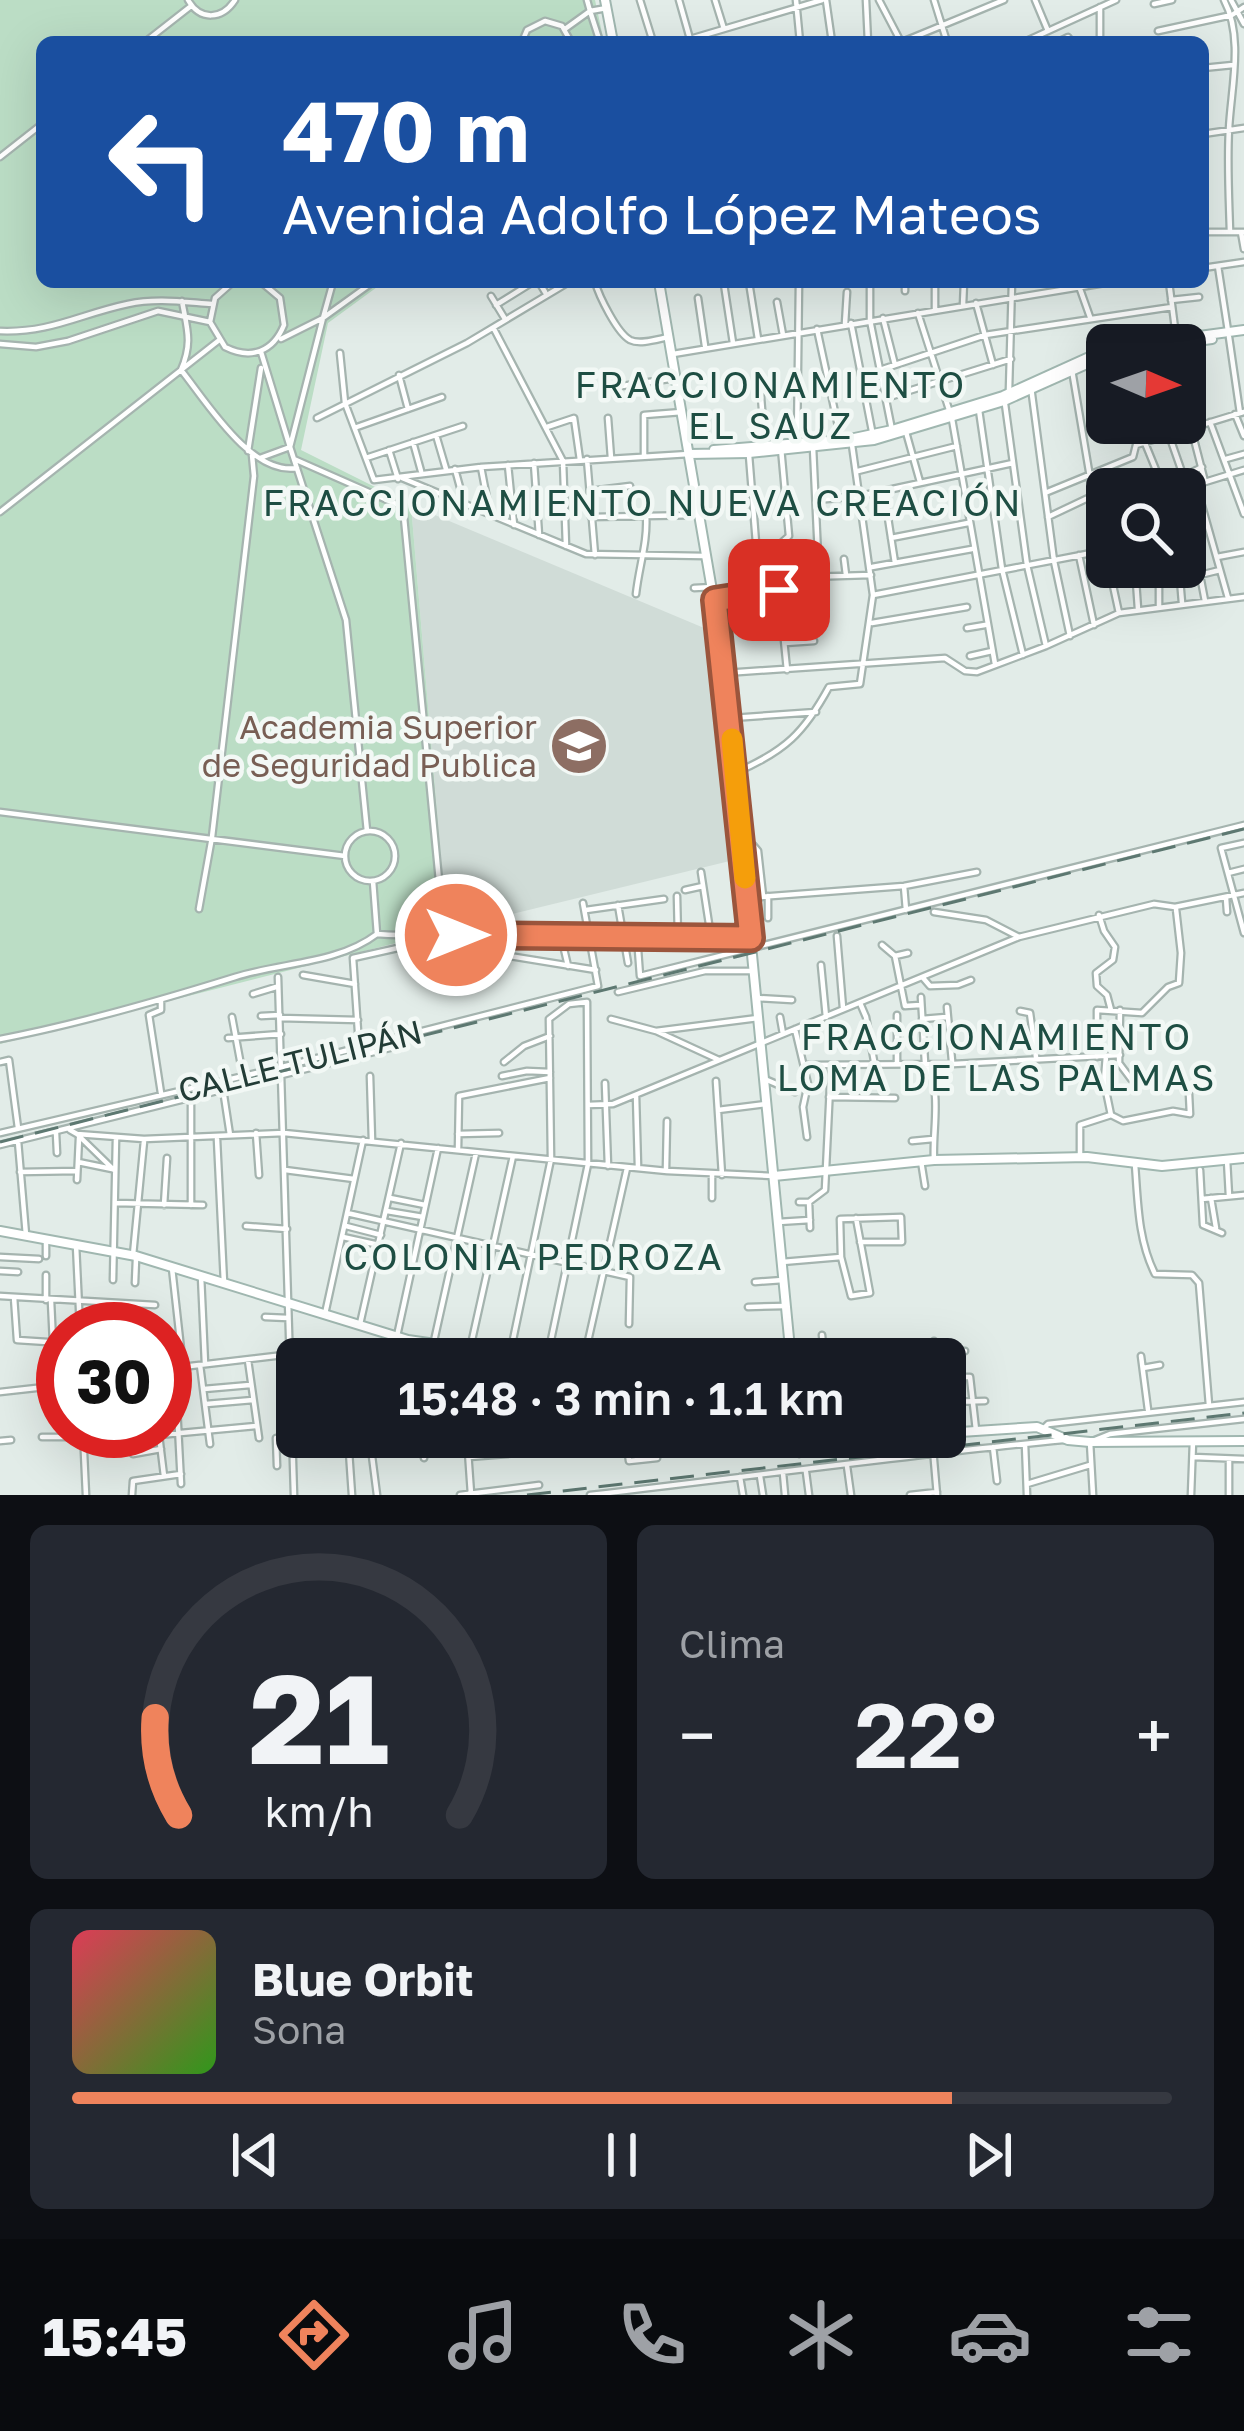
<!DOCTYPE html>
<html lang="es">
<head>
<meta charset="utf-8">
<style>
  body { margin:0; font-family:"Golos Text",sans-serif; background:#242831; color:#f1f3f6; height:100vh; display:flex; flex-direction:column; font-size:45px; white-space:nowrap }
  * { box-sizing:border-box; margin:0 }
  p { font-size:39px; color:#9ea1a6 }
  .icon { flex:none; width:66px; height:66px; fill:none; stroke:currentColor; stroke-width:2; stroke-linecap:round; stroke-linejoin:round }
  .map { position:relative; height:1495px; overflow:hidden }
  .drawer { display:flex; flex-direction:column; gap:30px; padding:30px; background:#0d0f14; flex:1 }
  .drawer>* { flex:none }
  .guide { position:absolute; left:36px; top:36px; width:1173px; height:252px; border-radius:18px; box-shadow:0 12px 48px #0002; background:#1a4fa0; color:#fff; overflow:hidden }
  .needle { width:78px; rotate:92deg }
  .controls { position:absolute; left:1086px; top:324px; display:grid; gap:24px }
  .controls a { display:grid; place-items:center; width:120px; height:120px; border-radius:18px; background:#171b24; box-shadow:0 12px 48px #0002; font-size:60px }
  .speed { position:absolute; left:36px; top:1302px; display:flex; gap:24px; font-size:60px; font-weight:700; text-align:center }
  .speed>* { display:grid; place-content:center; width:156px; height:156px; border-radius:50%; background:#171b24; box-shadow:0 12px 48px #0002; line-height:1 }
  .speed .limit { border:18px solid #d22; background:#fff; color:#111 }
  .pin { position:absolute; display:grid; place-items:center; width:102px; height:102px; color:#fff; margin:-51px; border-radius:24px; box-shadow:0 6px 18px #0006 }
  .me { position:absolute; width:132px; margin:-66px; rotate:90deg; stroke-linejoin:round; filter:drop-shadow(0 0 9px #0008) }
  .turn { display:flex; align-items:center; gap:42px; height:252px; padding:0 48px; font-size:54px }
  .turn .icon { width:156px; height:156px; stroke-width:2.5 }
  .turn b { display:block; font-size:84px; line-height:102px }
  .big { font-size:90px; font-weight:600; line-height:1.1 }
  .drawer .tile { flex:1; display:flex; flex-direction:column; justify-content:center; gap:18px; min-width:0; padding:0 42px; border-radius:18px; background:#242831 }
  .drawer .dial { align-items:center; gap:0 }
  .dial svg { height:312px; overflow:visible; fill:none; stroke:#363941; stroke-width:7; stroke-linecap:round; text-anchor:middle }
  .dial text { fill:#f1f3f6; stroke:none }
  .song { display:flex; align-items:center; gap:36px }
  .cover { width:144px; height:144px; border-radius:18px; background:linear-gradient(135deg,hsl(350 70% 55%),hsl(110 70% 35%)) }
  .played { height:12px; border-radius:6px; background:linear-gradient(90deg,#ef835c 80%,#363941 80%) }
  .keys { display:flex; justify-content:space-around; direction:ltr }
  .heat { display:flex; justify-content:space-between; align-items:center; font-size:66px; direction:ltr }
  .drawer .tiles { flex:1; display:grid; gap:30px; grid-template-columns:1fr 1fr }
  .tile:last-child { grid-column:span 2 }
  .trip { position:absolute; left:276px; top:1338px; width:690px; height:120px; border-radius:18px; background:#171b24; box-shadow:0 12px 48px #0002; font-weight:600; line-height:120px; text-align:center }
  .menu { display:flex; height:192px; justify-content:space-around; align-items:center; background:#090b0e; color:#9ea1a6 }
  .menu .icon { width:84px; height:84px }
  .menu .on { color:#ef835c }
  .menu b { font-size:54px; color:#f1f3f6 }
  .map>svg:first-child { display:block }
  .built { fill:#d0dcd7 }
  .green { fill:#bbddc5 }
  .lines { fill:none; stroke-linecap:round; stroke-linejoin:round }
  .street-casing { stroke:#a5b4af; stroke-width:9 }
  .secondary-casing { stroke:#a0b7b0; stroke-width:12 }
  .street { stroke:#fff; stroke-width:4.5 }
  .secondary { stroke:#fff; stroke-width:8 }
  .rail { stroke:#5d7871; stroke-width:3; stroke-dasharray:24 12; stroke-linecap:butt }
  .route-casing { stroke:#9b553c; stroke-width:30 }
  .route { stroke:#ef835c; stroke-width:21 }
  .slow { stroke:#f59e0b; stroke-width:21 }
  .labels { text-anchor:middle; stroke-width:9; stroke-linejoin:round; paint-order:stroke }
  .education-label { font-size:33px; fill:#785e54; stroke:#f2f8f5; text-anchor:end }
  .street-label { font-size:33px; fill:#223c36; stroke:#f2f8f5 }
  .neighbourhood-label { font-size:36px; letter-spacing:3px; fill:#1e4e43; stroke:#f2f8f5 }
</style>
</head>
<body>
<div class="map">
<svg width="1244" height="1495" viewBox="0 0 1244 1495">
  <rect width="100%" height="100%" fill="#e2ece8"/>
  <path class="built" d="M 411,505 L 716,633 L 738,859 L 447,930 Z"/>
  <path class="green" d="M 0,0 L 595,0 L 604,42 L 42,42 L 42,282 L 384,282 L 328,323 L 301,450 L 411,505 L 447,930 L 0,1044 Z"/>
  <g class="lines">
    <g class="street-casing">
      <path id="street" d="M 188,0 C 200,21 222,20 235,0
        M 640,0 L 653,42
        M 679,0 L 690,39
        M 715,0 L 724,29
        M 796,0 L 800,42
        M 826,0 L 832,42
        M 866,0 L 868,42
        M 879,0 L 901,42
        M 934,0 L 947,42
        M 1035,0 L 1048,31
        M 1224,0 C 1244,38 1231,88 1229,129 C 1227,163 1229,198 1230,232
        M 1231,0 L 1244,24
        M 1154,4 L 1172,0
        M 565,29 L 590,11 L 587,0
        M 1158,31 L 1232,15 L 1244,7
        M 145,42 L 191,6
        M 522,42 L 527,30 L 545,21 L 562,26 L 571,42
        M 600,42 L 590,11 L 607,8
        M 680,42 L 822,0
        M 902,42 L 1004,0
        M 1024,42 L 1116,0
        M 1058,42 L 1068,37 L 1072,42
        M 1100,42 L 1100,7
        M 1203,68 L 1233,65
        M 1203,93 L 1203,117
        M 1203,134 L 1244,128
        M 0,157 L 42,124
        M 1203,232 L 1244,232
        M 1241,232 L 1244,249
        M 1218,266 L 1228,331
        M 1203,268 L 1244,262
        M 233,282 L 215,298 L 210,322 L 225,347 C 251,360 273,352 284,325 L 280,298 L 261,282
        M 539,282 L 545,292
        M 595,282 C 599,296 617,333 630,340 C 640,345 658,339 669,337
        M 749,282 L 758,339
        M 870,282 L 870,320 L 892,430
        M 905,282 L 905,291
        M 1169,282 L 1176,336
        M 724,284 L 733,343
        M 1080,289 L 1090,317
        M 491,296 L 505,319
        M 698,298 L 705,346
        M 1171,300 L 1199,297
        M 182,301 C 187,329 193,342 181,370 C 206,401 251,476 297,468
        M 777,302 L 783,335
        M 976,303 L 993,365
        M 496,305 L 533,282
        M 963,305 L 964,282
        M 935,309 L 935,282
        M 918,313 L 952,419 L 995,664
        M 883,318 L 895,365
        M 851,323 L 873,436
        M 845,324 L 847,292
        M 494,329 L 563,461 L 566,546
        M 817,329 L 841,440
        M 0,331 C 51,333 80,314 128,304 C 156,298 183,302 212,304
        M 1229,337 L 1240,413
        M 281,339 L 323,318 L 333,282
        M 0,344 L 36,347 L 68,341 L 158,311 L 210,322
        M 340,353 L 345,403 L 374,480 L 481,467 L 689,454
        M 673,354 L 1111,282
        M 1090,365 L 1106,428 L 1124,423
        M 880,370 L 985,335 L 1172,307
        M 1072,370 L 1093,495
        M 399,375 L 408,409
        M 622,386 L 676,378
        M 1031,387 L 1054,561 L 1070,636
        M 1009,390 L 1012,282
        M 761,397 L 765,446
        M 886,398 L 1011,359
        M 1005,404 L 1027,565 L 1046,646
        M 1185,404 L 1205,482
        M 979,410 L 1002,569 L 1023,655
        M 1235,414 L 1244,436
        M 317,418 L 467,343 L 569,282
        M 608,418 L 611,458
        M 1210,422 L 1244,514
        M 357,427 L 442,397
        M 547,427 L 574,418 L 580,460
        M 906,432 L 920,482
        M 436,435 L 446,469
        M 1169,435 L 1183,475
        M 413,442 L 421,471
        M 797,443 L 799,282
        M 1145,443 L 1163,487
        M 813,447 L 819,577
        M 389,450 L 398,479
        M 248,451 L 261,368
        M 644,455 L 644,415 L 682,412
        M 749,455 L 760,593
        M 260,458 L 290,447 L 261,352
        M 366,458 L 463,426
        M 294,459 L 403,507 L 443,922 C 425,937 399,936 377,934 L 373,881
        M 587,459 L 595,555
        M 1226,459 L 1244,454
        M 534,463 L 539,535
        M 508,465 L 514,525
        M 481,467 L 490,514
        M 455,469 L 464,502
        M 858,471 L 957,446
        M 402,478 L 586,554 L 705,556
        M 1197,488 L 1228,598
        M 1107,489 L 1123,484 L 1136,489
        M 1160,489 L 1202,467
        M 590,491 L 630,486
        M 884,492 L 895,563
        M 1045,493 L 1133,457 L 1136,445 L 1244,412
        M 1185,494 L 1205,482 L 1244,470
        M 816,500 L 860,496 L 1013,463
        M 0,512 L 218,341
        M 591,517 L 700,515
        M 1048,517 L 1107,489
        M 891,538 L 968,523
        M 1079,555 L 1094,625
        M 757,557 L 771,552 L 789,536 L 781,448
        M 1217,557 L 1244,552
        M 844,559 L 846,575
        M 872,567 L 972,549
        M 1109,567 L 1119,613
        M 1135,567 L 1138,609
        M 1179,567 L 1182,603
        M 807,577 L 871,575
        M 694,588 L 713,587
        M 636,594 C 639,566 648,542 646,515
        M 873,595 L 1107,550
        M 781,598 L 823,594
        M 715,600 L 779,590 L 787,670
        M 1205,601 L 1200,575 L 1220,570
        M 1159,607 L 1159,567
        M 718,616 L 762,613
        M 872,623 L 967,607
        M 967,628 L 985,625
        M 785,643 L 814,641
        M 970,656 L 992,651
        M 725,673 L 945,658 L 965,671 L 977,672 L 1046,646 L 1119,613 L 1244,597
        M 732,718 L 816,712
        M 737,772 C 785,751 804,733 829,687 L 860,684 L 873,595 L 852,445
        M 0,812 L 345,856
        M 367,831 L 346,620 L 290,447 L 323,318 L 373,282
        M345 856a25 25 0 1 1 50 0a25 25 0 1 1-50 0Z
        M 1244,843 L 1221,848 L 1244,933
        M 742,845 L 753,845 L 758,851 L 763,896
        M 701,872 L 711,937
        M 1228,873 L 1244,869
        M 904,886 L 906,910
        M 685,890 L 703,886
        M 677,896 L 678,938
        M 768,896 L 768,918
        M 747,898 L 904,886 L 977,872
        M 1226,898 L 1227,912
        M 618,905 L 628,963
        M 199,909 L 212,837 L 254,476 L 252,455
        M 586,910 L 664,899
        M 934,912 L 986,920 L 1019,937
        M 1099,915 L 1104,931 L 1115,947 L 1113,960 L 1096,973 L 1097,986 L 1107,995 L 1111,1010
        M 637,936 L 640,976 L 1244,825
        M 837,936 L 843,1008
        M 429,943 L 596,970
        M 882,945 L 895,956 L 908,953
        M 564,949 L 568,966
        M 895,956 L 905,1006 L 920,1005
        M 821,965 L 826,1017
        M 303,975 L 355,984
        M 278,977 L 294,1495
        M 924,979 L 930,986 L 958,985 L 971,980
        M 618,992 L 705,971 L 754,971
        M 253,994 L 276,987
        M 921,997 L 925,1063 C 943,1089 932,1130 934,1160
        M 756,998 L 792,1000
        M 860,1003 L 866,1017 L 874,1061
        M 947,1007 L 952,1061
        M 1120,1010 L 1119,1063 L 1131,1079
        M 1020,1011 L 1030,1013 L 1036,1057
        M 261,1016 L 280,1015
        M 232,1017 L 243,1076
        M 780,1017 L 783,1034
        M 280,1018 L 358,1020
        M 611,1019 L 656,1031 L 719,1060
        M 922,1019 L 946,1017
        M 795,1029 L 808,1084 L 803,1107 L 807,1137
        M 656,1031 L 758,1018
        M 228,1038 L 281,1034
        M 0,1039 C 79,1024 158,1001 235,977 C 283,962 337,964 377,934
        M 359,1046 L 353,958 L 456,935 L 748,938
        M 1106,1056 L 1104,1081 L 1111,1115
        M 1097,1057 L 1097,1010 L 1142,1013 L 1168,987 L 1179,983 L 1181,953 L 1176,909
        M 0,1062 L 9,1060 L 18,1128
        M 504,1062 L 524,1046 L 550,1036
        M 897,1063 L 897,1015
        M 805,1065 L 953,1064 L 1120,1055
        M 370,1076 L 372,1141
        M 502,1076 L 527,1071 L 550,1072
        M 767,1080 L 795,1092
        M 716,1081 L 722,1175
        M 605,1083 L 608,1166
        M 223,1089 L 230,1135
        M 161,1093 L 149,1015 L 161,1010 L 161,1001
        M 636,1095 L 638,1167
        M 191,1097 L 191,1205
        M 829,1097 L 895,1098
        M 588,1105 L 613,1104 L 1019,937 L 1154,904 L 1175,907 L 1244,893
        M 718,1110 L 766,1104
        M 1111,1115 L 1123,1121 L 1173,1111 L 1190,1114 L 1189,1094
        M 70,1130 L 77,1134 L 144,1139 L 284,1133 L 667,1171 L 773,1176
        M 0,1133 L 282,1067 L 598,986 L 583,903
        M 56,1133 L 57,1153
        M 256,1133 L 259,1175
        M 77,1134 L 115,1171
        M 458,1134 L 499,1133
        M 217,1139 L 224,1283
        M 18,1141 L 26,1235
        M 912,1141 L 933,1139
        M 0,1145 L 398,1046
        M 458,1150 L 459,1096 L 550,1078
        M 1080,1156 L 1080,1125 L 1111,1115
        M 1227,1160 L 1229,1196
        M 921,1161 L 925,1186
        M 78,1162 L 112,1169
        M 1135,1164 C 1138,1203 1138,1240 1155,1274 L 1192,1275 L 1199,1283 L 1209,1405
        M 666,1169 L 667,1121
        M 285,1170 L 354,1179
        M 1200,1170 L 1203,1225 L 1222,1233
        M 20,1172 L 77,1171
        M 712,1175 L 712,1198
        M 77,1180 L 79,1138
        M 390,1198 L 425,1205
        M 1211,1198 L 1216,1228
        M 1202,1199 L 1244,1195
        M 799,1202 L 809,1202 L 825,1190 L 831,1065
        M 809,1202 L 810,1228
        M 115,1203 L 203,1205
        M 164,1205 L 167,1158
        M 387,1211 L 423,1217
        M 347,1213 L 630,1277 L 629,1324
        M 856,1218 L 870,1293 L 851,1296 L 841,1257 L 840,1219 L 901,1217 L 902,1242 L 860,1242
        M 778,1222 L 810,1220
        M 246,1226 L 287,1229
        M 346,1226 L 381,1235
        M 343,1237 L 379,1245
        M 76,1245 L 80,1329
        M 133,1255 L 144,1141
        M 46,1256 L 46,1239
        M 0,1257 L 39,1259
        M 782,1262 L 841,1257
        M 172,1268 L 183,1367
        M 0,1271 L 18,1272
        M 201,1276 L 205,1364
        M 113,1280 L 116,1138
        M 755,1282 L 783,1280
        M 135,1283 L 136,1259
        M 0,1296 L 155,1305
        M 14,1297 L 17,1340 L 63,1343
        M 46,1300 L 46,1275
        M 51,1301 L 53,1343
        M 748,1307 L 785,1306
        M 325,1314 L 363,1140
        M 265,1317 L 288,1318
        M 360,1324 L 401,1143
        M 397,1336 L 438,1148
        M 470,1349 L 513,1156
        M 934,1351 L 965,1351
        M 510,1354 L 551,1159 L 549,1019 L 569,1004 L 587,1002 L 588,1164 L 547,1359
        M 791,1356 L 824,1355 L 822,1335
        M 1141,1356 L 1148,1410
        M 430,1359 L 476,1153
        M 584,1359 L 627,1168
        M 717,1359 L 718,1345
        M 934,1359 L 934,1341
        M 248,1360 L 259,1438
        M 200,1365 L 210,1444
        M 175,1368 L 181,1484
        M 1143,1368 L 1160,1365
        M 165,1369 L 402,1341
        M 945,1377 L 970,1377 L 976,1430
        M 204,1389 L 250,1385
        M 0,1392 L 63,1385
        M 945,1402 L 985,1401
        M 206,1404 L 253,1400
        M 1044,1428 L 1048,1424 L 1244,1402
        M 83,1431 L 86,1495
        M 130,1431 L 130,1433
        M 84,1432 L 106,1431
        M 42,1437 L 84,1437
        M 348,1437 L 352,1495
        M 421,1437 L 424,1458
        M 467,1437 L 471,1494
        M 626,1437 L 629,1461 L 657,1458 L 654,1437
        M 680,1437 L 682,1452 L 692,1453 L 696,1437
        M 798,1437 L 799,1454
        M 932,1437 L 937,1495
        M 0,1441 L 11,1440
        M 1025,1444 L 1027,1495
        M 468,1446 L 522,1441
        M 993,1447 L 997,1481
        M 148,1449 L 148,1431
        M 133,1454 L 161,1449
        M 372,1456 L 377,1495
        M 469,1457 L 531,1452
        M 1193,1457 L 1244,1459
        M 277,1466 L 276,1438 L 291,1438
        M 847,1466 L 851,1495
        M 806,1472 L 809,1495
        M 783,1473 L 785,1495
        M 164,1476 L 159,1435 L 256,1426
        M 760,1476 L 763,1495
        M 740,1477 L 743,1495
        M 1027,1484 L 1090,1465
        M 132,1495 L 133,1481 L 181,1474
        M 460,1495 L 539,1485
        M 590,1495 C 748,1477 905,1455 1063,1440
        M 910,1495 L 937,1492
        M 1093,1495 L 1090,1442 L 1110,1434 L 1244,1419
        M 1191,1495 L 1193,1441
        M 1229,1495 L 1229,1459"/>
    </g>
    <g class="secondary-casing">
      <path id="secondary" d="M 605,0 L 613,42
        M 659,282 L 723,654 L 791,1359
        M 1132,345 L 1244,330
        M 1166,345 L 1212,339
        M 840,441 L 892,430 L 1003,396 L 1107,349
        M 714,450 L 825,441
        M 689,454 L 749,453 L 874,440 L 1004,401 L 1107,355
        M 774,1176 L 934,1160 L 1087,1157 L 1162,1166 L 1244,1158
        M 0,1231 L 136,1256 L 408,1340 L 538,1359
        M 945,1433 L 1037,1427 L 1068,1440 L 1090,1442 L 1244,1441"/>
    </g>
    <use href="#street" class="street"/>
    <use href="#secondary" class="secondary"/>
    <path class="rail" d="M 0,1142 L 1244,829
      M 527,1495 L 1244,1413"/>
  </g>
  <g class="lines">
    <g class="route-casing">
      <path id="route" d="M 456,935 L 751,938 L 715,600 L 779,590"/>
    </g>
    <use href="#route" class="route"/>
    <path class="slow" d="M 732,739 L 745,878"/>
  </g>
  <defs>
    <g id="university-disc" transform="scale(3)"><circle r="9.5" fill="#8d6e63" stroke="#f2f8f5"/><path d="M0-5L7-2L0 1L-7-2ZM-4 1L0 2.5L4 1V4Q0 6-4 4Z" fill="#fff"/></g>
  </defs>
  <g fill-rule="evenodd">
    <use href="#university-disc" x="579" y="746"/>
  </g>
  <g class="labels">
    <g class="education-label">
      <text x="537" y="739">Academia Superior<tspan x="537" dy="38">de Seguridad Publica</tspan></text>
    </g>
    <g class="street-label">
      <text transform="translate(300 1061) rotate(-14)" y="12">CALLE TULIPÁN</text>
    </g>
    <g class="neighbourhood-label">
      <text x="771" y="398">FRACCIONAMIENTO<tspan x="771" dy="41">EL SAUZ</tspan></text>
      <text x="643" y="516">FRACCIONAMIENTO NUEVA CREACIÓN</text>
      <text x="997" y="1050">FRACCIONAMIENTO<tspan x="997" dy="41">LOMA DE LAS PALMAS</tspan></text>
      <text x="534" y="1270">COLONIA PEDROZA</text>
    </g>
  </g>
</svg>
<div class="controls">
<a><svg class="needle" viewBox="-14 -14 28 28"><path d="M0-13l5 13h-10z" fill="#e53935"/><path d="M0 13l5-13h-10z" fill="#9ea1a6"/></svg></a>
<a><svg class="icon" aria-label="search" viewBox="0 0 24 24"><circle cx="10" cy="10" r="6"/><path d="M15 15l6 6"/></svg></a>
</div>
<div class="speed"><div class="limit">30</div></div>
<div class="pin" style="left:779px;top:590px;background:#d93025"><svg class="icon" aria-label="arrive" viewBox="0 0 24 24"><path d="M6 21V4h12l-3 4 3 4H6"/></svg></div>
<svg class="me" style="left:456px;top:935px" viewBox="-20 -20 40 40"><circle r="17" fill="#ef835c" stroke="#fff" stroke-width="3"/><path d="M0-11L8 9 0 5-8 9z" fill="#fff"/></svg>
<div class="trip">15:48 · 3 min · 1.1 km</div>
<div class="guide">
<div class="turn"><svg class="icon" aria-label="left" viewBox="0 0 24 24"><path d="M17 20v-9H6M10 6l-5 5 5 5"/></svg><div><b>470 m</b>Avenida Adolfo López Mateos</div></div>
</div>
</div>
<section class="drawer">
<div class="tiles">
<div class="tile dial"><svg viewBox="0 0 100 80">
<path d="M14 69A42 42 0 1 1 86 69"/>
<path d="M14 69A42 42 0 0 1 8 44" stroke="#ef835c"/>
<text x="50" y="56" font-size="32" font-weight="700">21</text>
<text x="50" y="72" font-size="11">km/h</text>
</svg></div>
<div class="tile"><p>Clima</p>
<div class="heat"><a>−</a><b class="big">22°</b><a>+</a></div>
</div>
<div class="tile">
<div class="song"><i class="cover"></i><div><b>Blue Orbit</b><p>Sona</p></div></div>
<div class="played"></div>
<div class="keys"><svg class="icon" aria-label="previous" viewBox="0 0 24 24"><path d="M18 5L8 12l10 7zM5 5v14"/></svg><svg class="icon" aria-label="pause" viewBox="0 0 24 24"><path d="M8 5v14M16 5v14"/></svg><svg class="icon" aria-label="next" viewBox="0 0 24 24"><path d="M6 5l10 7-10 7zM19 5v14"/></svg></div>
</div>
</div>
</section>
<nav class="menu">
<b>15:45</b>
<svg class="icon on" aria-label="directions" viewBox="0 0 24 24"><path d="M12 3l9 9-9 9-9-9zM9 14v-3h6M13 9l2 2-2 2"/></svg>
<svg class="icon" aria-label="music" viewBox="0 0 24 24"><path d="M9 18V5l10-2v13"/><circle cx="6" cy="18" r="3"/><circle cx="16" cy="16" r="3"/></svg>
<svg class="icon" aria-label="phone" viewBox="0 0 24 24"><path d="M5 4h4l2 5-3 2q2 4 5 5l2-3 5 2v4C11 20 4 13 5 4z"/></svg>
<svg class="icon" aria-label="climate" viewBox="0 0 24 24"><path d="M12 3v18M4 7l16 10M4 17L20 7"/></svg>
<svg class="icon" aria-label="car" viewBox="0 0 24 24"><path d="M5 17H2v-5l4-1 3-4h7l3 4 3 1v5h-3M9 17h6M6 11h13"/><circle cx="7" cy="17" r="2"/><circle cx="17" cy="17" r="2"/></svg>
<svg class="icon" aria-label="filters" viewBox="0 0 24 24"><path d="M4 7h16M4 17h16"/><circle cx="9" cy="7" r="2"/><circle cx="15" cy="17" r="2"/></svg>
</nav>
</body>
</html>
